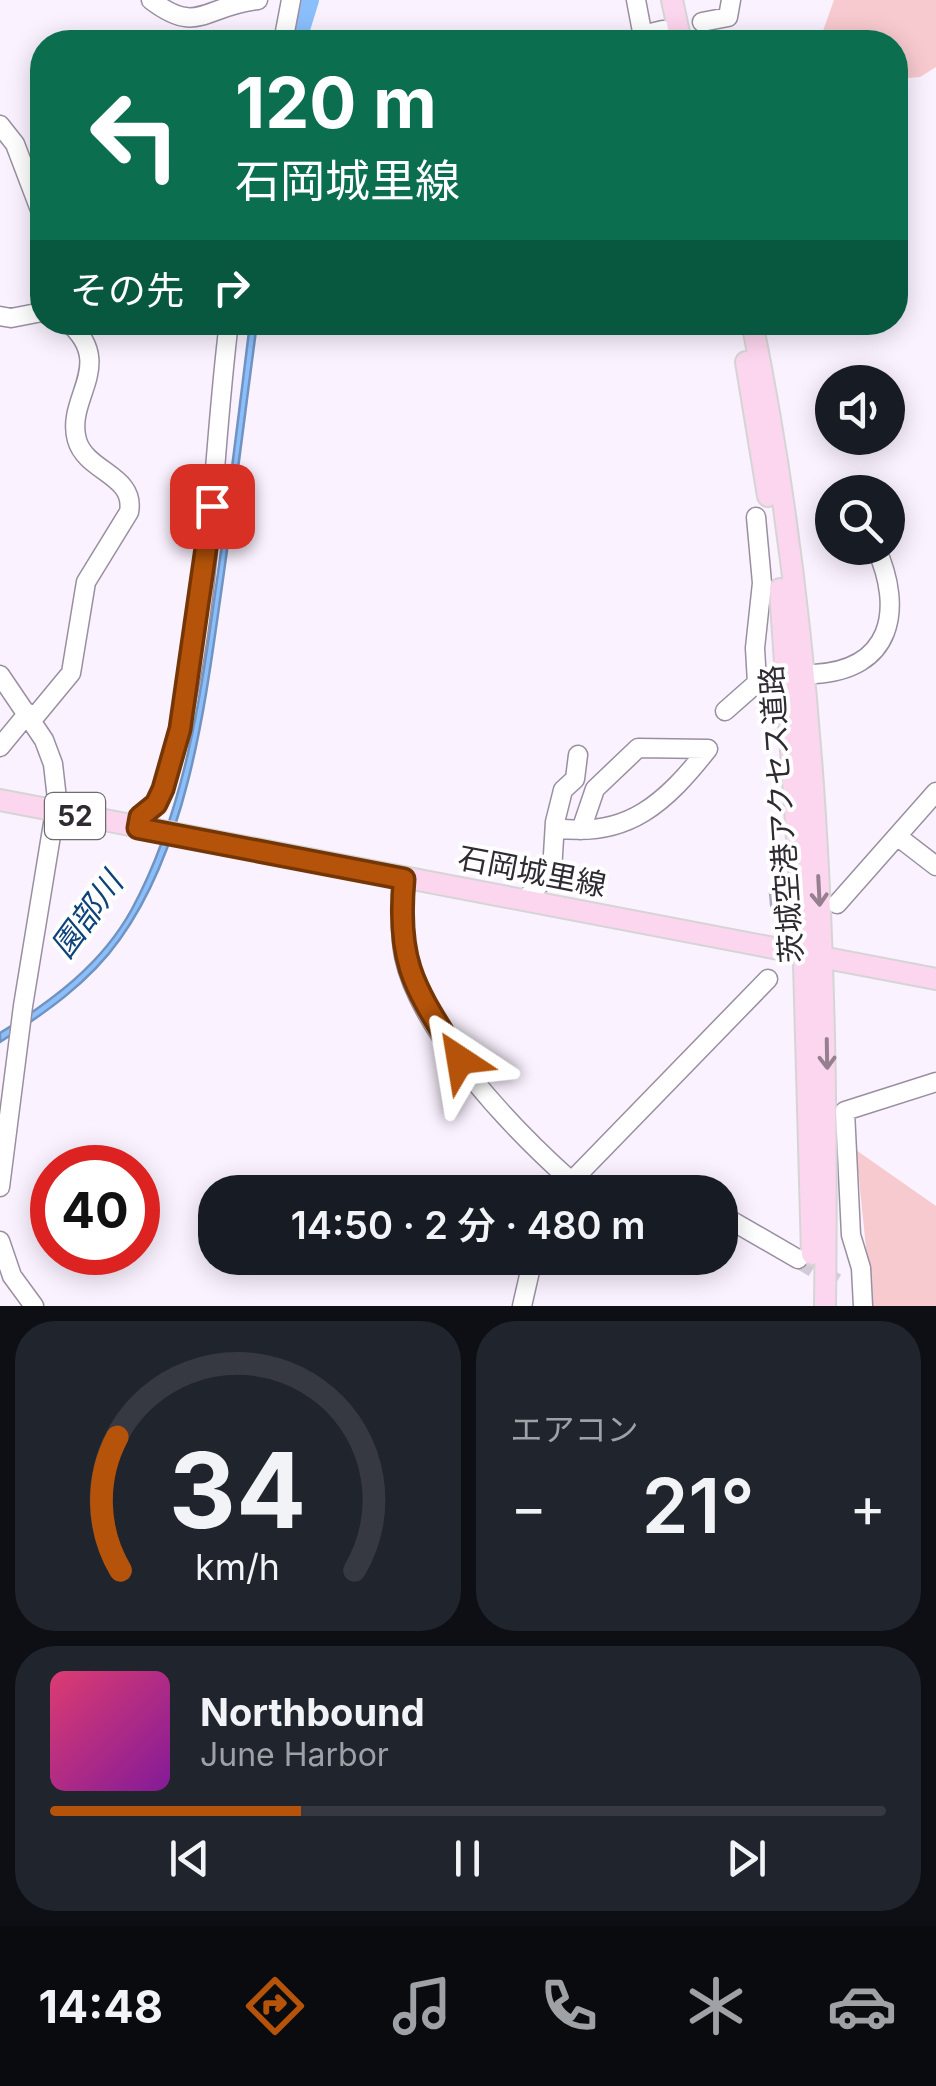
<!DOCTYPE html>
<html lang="ja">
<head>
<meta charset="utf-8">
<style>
  body { margin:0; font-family:Inter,"Noto Sans JP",sans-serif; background:#20242c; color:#f1f3f6; height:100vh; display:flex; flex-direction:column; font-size:38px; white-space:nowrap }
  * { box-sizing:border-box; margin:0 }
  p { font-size:32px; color:#9ea1a6 }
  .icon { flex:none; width:55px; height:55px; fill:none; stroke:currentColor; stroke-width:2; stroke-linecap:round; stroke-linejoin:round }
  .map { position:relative; height:1306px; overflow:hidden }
  .details { display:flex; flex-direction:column; gap:15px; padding:15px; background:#0d0f14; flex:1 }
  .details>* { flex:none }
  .guide { position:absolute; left:30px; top:30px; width:878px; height:305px; border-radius:40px; box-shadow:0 5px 25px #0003; background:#0b6e4f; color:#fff; overflow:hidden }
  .fabs { position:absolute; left:815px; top:365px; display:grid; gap:20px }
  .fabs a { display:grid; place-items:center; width:90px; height:90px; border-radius:50%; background:#171b24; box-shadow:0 5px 25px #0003; font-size:50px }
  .speed { position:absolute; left:30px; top:1145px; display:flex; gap:20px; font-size:50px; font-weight:700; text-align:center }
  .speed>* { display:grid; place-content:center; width:130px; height:130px; border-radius:50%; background:#171b24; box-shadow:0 5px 25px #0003; line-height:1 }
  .speed .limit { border:15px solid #d22; background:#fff; color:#111 }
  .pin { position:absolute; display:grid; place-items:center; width:85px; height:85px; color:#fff; margin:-42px; border-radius:20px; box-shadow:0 5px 15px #0006 }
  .me { position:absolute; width:110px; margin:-55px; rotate:327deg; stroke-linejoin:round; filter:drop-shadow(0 0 8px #0008) }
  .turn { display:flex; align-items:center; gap:35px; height:210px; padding:0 40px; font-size:45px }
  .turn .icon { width:130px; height:130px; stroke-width:2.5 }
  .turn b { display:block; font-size:70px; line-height:85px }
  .then { display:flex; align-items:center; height:95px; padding:0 40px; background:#0003; gap:20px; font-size:38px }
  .big { font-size:75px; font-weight:600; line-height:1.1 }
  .details .card { flex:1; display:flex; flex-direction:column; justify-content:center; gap:15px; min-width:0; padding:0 35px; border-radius:40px; background:#20242c }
  .details .dial { align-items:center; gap:0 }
  .dial svg { height:260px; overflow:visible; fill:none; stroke:#363941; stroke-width:7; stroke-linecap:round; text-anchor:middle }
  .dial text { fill:#f1f3f6; stroke:none }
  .song { display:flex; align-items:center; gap:30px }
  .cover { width:120px; height:120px; border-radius:15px; background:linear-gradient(135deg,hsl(340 70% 55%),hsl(290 70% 35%)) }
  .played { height:10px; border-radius:5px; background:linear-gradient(90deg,#b45309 30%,#363941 30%) }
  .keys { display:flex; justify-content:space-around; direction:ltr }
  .heat { display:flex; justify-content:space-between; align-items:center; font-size:55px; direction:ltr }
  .details .tiles { flex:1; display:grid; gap:15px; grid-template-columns:1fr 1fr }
  .card:last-child { grid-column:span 2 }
  .trip { position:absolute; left:198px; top:1175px; width:540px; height:100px; border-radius:40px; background:#171b24; box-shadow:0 5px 25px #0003; font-weight:600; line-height:100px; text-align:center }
  .dock { display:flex; height:160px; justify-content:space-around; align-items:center; background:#090b0e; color:#9ea1a6 }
  .dock .icon { width:70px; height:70px }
  .dock .on { color:#b45309 }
  .dock b { font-size:45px; color:#f1f3f6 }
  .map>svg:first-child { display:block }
  .green { fill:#f7cacf }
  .water { fill:#8bbffc; stroke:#7093c0; stroke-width:2.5 }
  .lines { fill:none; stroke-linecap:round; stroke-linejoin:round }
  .river { stroke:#8bbffc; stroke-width:20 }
  .building { fill:#c3c4db; stroke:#acadc3; stroke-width:2.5 }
  .minor-tunnel { stroke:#d2cad6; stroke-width:18; stroke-dasharray:18 9; stroke-linecap:butt }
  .minor-casing { stroke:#9a8fa2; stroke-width:21 }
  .major-casing { stroke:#d6d5d6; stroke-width:24 }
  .minor { stroke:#fff; stroke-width:18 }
  .major { stroke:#fcd6ee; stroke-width:20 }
  .oneway { stroke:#968090 }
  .route-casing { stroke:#753606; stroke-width:25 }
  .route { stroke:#b45309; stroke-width:18 }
  .labels { text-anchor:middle; stroke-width:8; stroke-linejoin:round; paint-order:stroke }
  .shield { fill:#fff; stroke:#6e6b70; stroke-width:2.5 }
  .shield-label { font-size:28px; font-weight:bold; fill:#302b33 }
  .street-label { font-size:30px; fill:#302b33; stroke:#fff }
  .water-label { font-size:32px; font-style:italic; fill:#0d437a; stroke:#fff }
</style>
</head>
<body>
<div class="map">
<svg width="936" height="1306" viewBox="0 0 936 1306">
  <rect width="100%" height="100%" fill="#faf2ff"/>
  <path class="green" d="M 834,0 L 936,0 L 936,67 L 920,77 L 895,79 L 895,42 L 819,42 Z
    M 856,1150 L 936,1206 L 936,1306 L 872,1306 Z"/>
  <path class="water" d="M 250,323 L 257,323 C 245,413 234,503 221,593 C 205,706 188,844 120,939 C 89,983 45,1013 0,1042 L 0,1033 C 52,1001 102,964 132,909 C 184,813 200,701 215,594 C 228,504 239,413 250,323 Z"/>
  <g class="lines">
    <path class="river" d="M 296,42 L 309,0"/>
  </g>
  <path class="building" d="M 787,892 L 788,914 L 772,915 L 770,893 Z"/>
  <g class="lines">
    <path class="minor-tunnel" d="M 798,1259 L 839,1284"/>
    <g class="minor-casing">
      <path id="minor" d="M 151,0 C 198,36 204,6 258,0
        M 636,0 L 644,42
        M 702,22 L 728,17 L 731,0
        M 642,35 L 663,30
        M 283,42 L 291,0
        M 0,125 L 15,144 L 42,215
        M 0,316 L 11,318 L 42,312
        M 756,517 L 762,583 L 755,648 L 757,683
        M 814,674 C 892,670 904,610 876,548
        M 0,675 L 44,740 L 53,764 L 57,799 L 23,1006 L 0,1187
        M 725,711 L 759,681 L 774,679
        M 33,719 L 71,673 L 86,582 L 129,512 C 136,475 86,472 77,440 C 65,398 117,365 68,322
        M 0,747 L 28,713
        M 138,828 C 141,814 152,811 159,798 C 169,779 174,754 179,733 C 212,599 212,458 229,322
        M 555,828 C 628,839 666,802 708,749 L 638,748 L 595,789 L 581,830
        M 897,836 L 936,866
        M 405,879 C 402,905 399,930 404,956 C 420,1033 514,1130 571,1181
        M 524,901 L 552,871 L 555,822 L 563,790 L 575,779 L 578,755
        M 837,904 L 936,792
        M 561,1192 L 768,979
        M 720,1214 L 798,1259
        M 0,1241 L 12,1276 L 34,1306
        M 522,1306 L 533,1258
        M 863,1306 L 861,1268 L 851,1235 L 845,1111 L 936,1082"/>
    </g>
    <g class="major-casing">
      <path id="major" d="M 672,0 L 681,42
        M 752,322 C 818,646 829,977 825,1306
        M 746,362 L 768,496
        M 780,589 L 803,927 L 812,1254
        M 0,800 L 936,979"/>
    </g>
    <use href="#minor" class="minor"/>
    <use href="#major" class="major"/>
  </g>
  <defs><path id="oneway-shaft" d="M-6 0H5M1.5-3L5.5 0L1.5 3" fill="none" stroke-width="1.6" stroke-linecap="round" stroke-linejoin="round" transform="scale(2.5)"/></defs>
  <g class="oneway">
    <use href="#oneway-shaft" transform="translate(819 891) rotate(87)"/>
    <use href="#oneway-shaft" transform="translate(827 1054) rotate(89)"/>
  </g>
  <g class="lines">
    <g class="route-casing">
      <path id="route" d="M 212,506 L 180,729 L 163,789 L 156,804 L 140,817 L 138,828 L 404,879 C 396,966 416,989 460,1060"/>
    </g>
    <use href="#route" class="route"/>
  </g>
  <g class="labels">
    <rect class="shield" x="45" y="793" width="60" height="46" rx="8"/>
    <g class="shield-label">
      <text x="75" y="826">52</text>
    </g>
    <g class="street-label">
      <text transform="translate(782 814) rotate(-94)" y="10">茨城空港アクセス道路</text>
      <text transform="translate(532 872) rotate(11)" y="10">石岡城里線</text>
    </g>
    <g class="water-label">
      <text transform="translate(87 915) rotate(-54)" y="11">園部川</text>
    </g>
  </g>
</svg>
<div class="fabs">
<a><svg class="icon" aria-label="sound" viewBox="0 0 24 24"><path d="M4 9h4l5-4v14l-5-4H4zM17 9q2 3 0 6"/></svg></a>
<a><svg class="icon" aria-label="search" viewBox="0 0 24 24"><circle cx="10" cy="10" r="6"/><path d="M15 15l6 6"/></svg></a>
</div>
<div class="speed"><div class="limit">40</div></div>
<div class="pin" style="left:212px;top:506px;background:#d93025"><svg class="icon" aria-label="arrive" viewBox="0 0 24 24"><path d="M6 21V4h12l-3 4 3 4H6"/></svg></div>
<svg class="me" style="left:460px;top:1060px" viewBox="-20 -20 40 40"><path d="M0-17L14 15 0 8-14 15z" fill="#b45309" stroke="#fff" stroke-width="4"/></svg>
<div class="trip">14:50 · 2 分 · 480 m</div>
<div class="guide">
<div class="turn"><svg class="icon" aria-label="left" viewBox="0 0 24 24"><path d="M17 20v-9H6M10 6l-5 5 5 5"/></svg><div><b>120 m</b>石岡城里線</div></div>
<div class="then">その先<svg class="icon" aria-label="right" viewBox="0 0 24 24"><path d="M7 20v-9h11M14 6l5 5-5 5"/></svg></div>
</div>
</div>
<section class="details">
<div class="tiles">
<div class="card dial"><svg viewBox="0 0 100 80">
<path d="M14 69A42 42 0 1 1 86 69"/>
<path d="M14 69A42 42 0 0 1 13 28" stroke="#b45309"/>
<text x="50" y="56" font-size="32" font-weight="700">34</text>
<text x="50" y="72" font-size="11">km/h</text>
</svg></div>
<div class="card"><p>エアコン</p>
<div class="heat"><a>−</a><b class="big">21°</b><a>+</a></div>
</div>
<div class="card">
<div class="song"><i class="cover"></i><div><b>Northbound</b><p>June Harbor</p></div></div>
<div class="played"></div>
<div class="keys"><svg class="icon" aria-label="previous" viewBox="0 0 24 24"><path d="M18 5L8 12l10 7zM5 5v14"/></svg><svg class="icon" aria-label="pause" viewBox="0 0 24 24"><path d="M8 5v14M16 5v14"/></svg><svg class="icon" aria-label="next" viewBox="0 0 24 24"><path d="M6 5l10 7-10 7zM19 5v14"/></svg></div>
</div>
</div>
</section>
<nav class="dock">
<b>14:48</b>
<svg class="icon on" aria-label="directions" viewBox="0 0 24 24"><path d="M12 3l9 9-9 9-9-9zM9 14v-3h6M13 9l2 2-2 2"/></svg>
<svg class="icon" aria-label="music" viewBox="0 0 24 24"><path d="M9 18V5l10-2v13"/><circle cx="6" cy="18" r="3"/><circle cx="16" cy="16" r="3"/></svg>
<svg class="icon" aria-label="phone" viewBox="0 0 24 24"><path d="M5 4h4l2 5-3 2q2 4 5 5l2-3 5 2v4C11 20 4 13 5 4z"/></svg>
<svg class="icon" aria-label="climate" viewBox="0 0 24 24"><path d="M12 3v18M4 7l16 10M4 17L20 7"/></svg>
<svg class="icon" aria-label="car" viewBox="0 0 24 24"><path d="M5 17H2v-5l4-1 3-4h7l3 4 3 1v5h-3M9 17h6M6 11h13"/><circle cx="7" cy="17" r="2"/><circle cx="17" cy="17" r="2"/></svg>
</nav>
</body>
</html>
